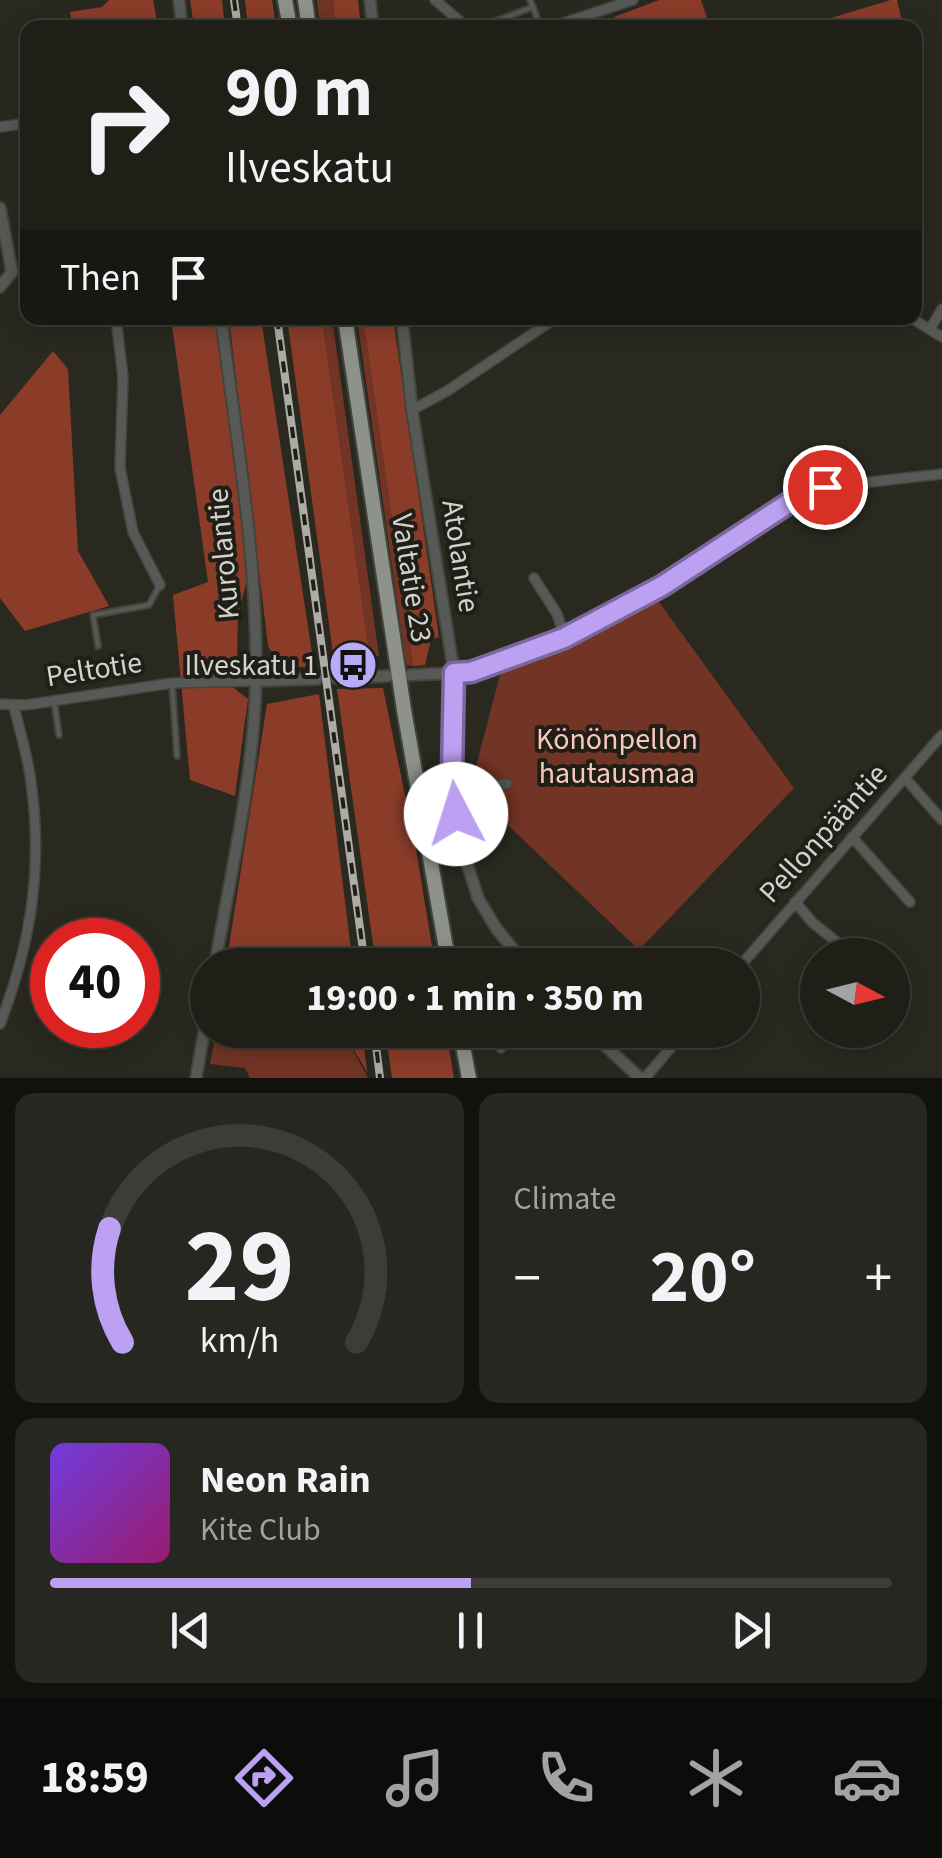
<!DOCTYPE html>
<html lang="en">
<head>
<meta charset="utf-8">
<style>
  body { margin:0; font-family:"Source Sans 3",sans-serif; background:#272721; color:#f1f3f6; height:100vh; display:flex; flex-direction:column; font-size:38px; white-space:nowrap }
  * { box-sizing:border-box; margin:0 }
  p { font-size:32px; color:#a1a2a2 }
  .icon { flex:none; width:55px; height:55px; fill:none; stroke:currentColor; stroke-width:2; stroke-linecap:round; stroke-linejoin:round }
  .map { position:relative; height:1078px; overflow:hidden }
  .side { display:flex; flex-direction:column; gap:15px; padding:15px; background:#11110d; flex:1 }
  .side>* { flex:none }
  .banner { position:absolute; left:20px; top:20px; width:902px; height:305px; border-radius:20px; box-shadow:0 5px 25px #0003,0 0 0 2px #3c3d37; background:#1f1f18; color:#f1f3f6; overflow:hidden }
  .needle { width:65px; rotate:97deg }
  .controls { position:absolute; left:800px; top:938px; display:grid; gap:20px }
  .controls a { display:grid; place-items:center; width:110px; height:110px; border-radius:50%; background:#1f1f18; box-shadow:0 5px 25px #0003,0 0 0 2px #3c3d37; font-size:50px }
  .speed { position:absolute; left:30px; top:918px; display:flex; gap:20px; font-size:50px; font-weight:700; text-align:center }
  .speed>* { display:grid; place-content:center; width:130px; height:130px; border-radius:50%; background:#1f1f18; box-shadow:0 5px 25px #0003,0 0 0 2px #3c3d37; line-height:1 }
  .speed .limit { border:15px solid #d22; background:#fff; color:#111 }
  .pin { position:absolute; display:grid; place-items:center; width:85px; height:85px; color:#fff; margin:-42px; border:5px solid #fff; border-radius:50%; box-shadow:0 2px 10px #0007 }
  .me { position:absolute; width:110px; margin:-55px; rotate:355deg; stroke-linejoin:round; filter:drop-shadow(0 0 8px #0008) }
  .turn { display:flex; align-items:center; gap:35px; height:210px; padding:0 40px; font-size:45px }
  .turn .icon { width:130px; height:130px; stroke-width:2.5 }
  .turn b { display:block; font-size:70px; line-height:85px }
  .then { display:flex; align-items:center; height:95px; padding:0 40px; background:#0003; gap:20px; font-size:38px }
  .big { font-size:75px; font-weight:700; line-height:1.1 }
  .side .widget { flex:1; display:flex; flex-direction:column; justify-content:center; gap:15px; min-width:0; padding:0 35px; border-radius:20px; background:#272721 }
  .side .dial { align-items:center; gap:0 }
  .dial svg { height:260px; overflow:visible; fill:none; stroke:#3c3d37; stroke-width:7; stroke-linecap:round; text-anchor:middle }
  .dial text { fill:#f1f3f6; stroke:none }
  .song { display:flex; align-items:center; gap:30px }
  .cover { width:120px; height:120px; border-radius:15px; background:linear-gradient(135deg,hsl(260 70% 55%),hsl(320 70% 35%)) }
  .played { height:10px; border-radius:5px; background:linear-gradient(90deg,#bca0f2 50%,#3c3d37 50%) }
  .keys { display:flex; justify-content:space-around; direction:ltr }
  .heat { display:flex; justify-content:space-between; align-items:center; font-size:55px; direction:ltr }
  .side .tiles { flex:1; display:grid; gap:15px; grid-template-columns:1fr 1fr }
  .widget:last-child { grid-column:span 2 }
  .trip { position:absolute; left:190px; top:948px; width:570px; height:100px; border-radius:50px; background:#1f1f18; box-shadow:0 5px 25px #0003,0 0 0 2px #3c3d37; font-weight:700; line-height:100px; text-align:center }
  .dock { display:flex; height:160px; justify-content:space-around; align-items:center; background:#0c0c0a; color:#a1a2a2 }
  .dock .icon { width:70px; height:70px }
  .dock .current { color:#bca0f2 }
  .dock b { font-size:45px; color:#f1f3f6 }
  .map>svg:first-child { display:block }
  .green { fill:#723425 }
  .forest { fill:#8b3c29 }
  .lines { fill:none; stroke-linecap:round; stroke-linejoin:round }
  .service-casing { stroke:#44443c; stroke-width:8 }
  .minor-casing { stroke:#44443c; stroke-width:12 }
  .tertiary-casing { stroke:#44443c; stroke-width:14 }
  .trunk-casing { stroke:#44443c; stroke-width:18 }
  .service { stroke:#575956; stroke-width:4 }
  .minor { stroke:#575956; stroke-width:9 }
  .tertiary { stroke:#575956; stroke-width:10 }
  .trunk { stroke:#8d928a; stroke-width:14 }
  .rail-casing { stroke:#acaba5; stroke-width:8 }
  .rail { stroke:#201f17; stroke-width:4; stroke-dasharray:11; stroke-linecap:butt }
  .route-casing { stroke:#7a689d; stroke-width:25 }
  .route { stroke:#bca0f2; stroke-width:18 }
  .labels { text-anchor:middle; stroke-width:8; stroke-linejoin:round; paint-order:stroke }
  .street-label { font-size:30px; fill:#d2d1cc; stroke:#201f17 }
  .poi-label { font-size:30px; fill:#d2d1cc; stroke:#201f17; text-anchor:end }
  .park-label { font-size:30px; fill:#f8c8bc; stroke:#201f17 }
</style>
</head>
<body>
<div class="map">
<svg width="942" height="1078" viewBox="0 0 942 1078">
  <rect width="100%" height="100%" fill="#292920"/>
  <path class="green" d="M 317,0 L 333,0 L 335,27 L 320,27 Z
    M 322,318 L 332,318 L 379,656 L 370,657 Z
    M 357,318 L 363,318 L 413,666 L 406,665 Z
    M 656,598 L 794,788 L 639,950 L 470,789 L 500,675 Z
    M 217,1030 L 342,1030 L 368,1078 L 250,1078 L 245,1068 L 210,1064 Z"/>
  <path class="forest" d="M 109,0 L 153,0 L 158,27 L 73,27 L 70,12 L 102,7 Z
    M 190,0 L 222,0 L 225,27 L 194,27 Z
    M 245,0 L 272,0 L 276,27 L 248,27 Z
    M 333,0 L 358,0 L 361,27 L 335,27 Z
    M 659,0 L 701,0 L 710,27 L 630,27 L 614,17 Z
    M 891,0 L 897,0 L 903,27 L 801,27 Z
    M 171,318 L 216,318 L 252,559 L 238,615 L 237,660 L 226,682 L 248,699 L 235,796 L 190,780 L 173,595 L 208,582 Z
    M 229,318 L 261,318 L 314,666 C 290,669 281,667 268,646 Z
    M 287,318 L 322,318 L 370,657 L 334,661 Z
    M 363,318 L 393,318 L 439,637 L 431,639 L 425,665 L 413,666 Z
    M 53,351 L 68,369 L 78,551 L 109,606 L 25,631 L 0,598 L 0,415 Z
    M 383,688 L 416,849 L 435,965 L 376,965 L 337,689 Z
    M 319,694 L 353,965 L 226,965 L 267,704 Z
    M 342,1030 L 362,1030 L 367,1072 Z
    M 385,1030 L 446,1030 L 454,1078 L 392,1078 Z"/>
  <g class="lines">
    <g class="service-casing">
      <path id="service" d="M 530,0 L 541,28
        M 477,28 L 533,7
        M 98,646 L 93,615 L 149,605 L 160,585
        M 172,683 L 177,756
        M 54,701 L 59,735"/>
    </g>
    <g class="minor-casing">
      <path id="minor" d="M 435,0 L 468,28
        M 548,28 L 633,0
        M 0,127 L 28,123
        M 116,318 L 123,377 L 120,468 L 133,532 L 160,585
        M 911,318 L 942,337
        M 930,329 L 942,309
        M 412,410 L 447,391 L 556,318
        M 534,578 L 557,614 L 565,637
        M 454,673 L 471,672 L 565,637 L 662,585 L 801,495 L 825,487 L 942,474
        M 0,704 L 26,705 L 172,683 L 256,681
        M 905,778 L 942,820
        M 453,790 L 507,784
        M 852,837 L 910,902
        M 795,902 L 813,923 L 853,955
        M 741,965 L 942,735
        M 0,1024 C 31,944 43,868 31,782 C 28,757 20,732 14,707
        M 501,1048 L 513,1030
        M 645,1078 L 686,1030"/>
    </g>
    <g class="tertiary-casing">
      <path id="tertiary" d="M 179,0 L 182,28
        M 370,0 L 373,28
        M 0,208 L 12,272 L 0,287
        M 402,318 L 412,410 L 454,673 L 452,773 L 459,838 L 478,898 L 496,928 L 526,965
        M 410,675 L 454,673
        M 336,678 L 388,676
        M 256,681 L 317,679
        M 215,965 C 231,871 254,775 256,680 C 258,558 236,437 221,318
        M 588,1030 L 640,1078
        M 196,1078 L 208,1009"/>
    </g>
    <g class="trunk-casing">
      <path id="trunk" d="M 285,0 L 290,28
        M 305,0 L 309,28
        M 345,318 L 404,710 L 449,965
        M 460,1030 L 469,1078"/>
    </g>
    <use href="#service" class="service"/>
    <use href="#minor" class="minor"/>
    <use href="#tertiary" class="tertiary"/>
    <use href="#trunk" class="trunk"/>
    <g class="rail-casing">
      <path id="rail" d="M 234,0 L 238,28
        M 277,318 L 365,965
        M 374,1030 L 380,1078"/>
    </g>
    <use href="#rail" class="rail"/>
  </g>
  <g class="lines">
    <g class="route-casing">
      <path id="route" d="M 456,814 L 452,773 L 454,673 L 471,672 L 564,638 L 662,586 L 801,495 L 825,487"/>
    </g>
    <use href="#route" class="route"/>
  </g>
  <defs>
    <g id="bus-disc" transform="scale(2.5)"><circle r="9.5" fill="#b8abf7" stroke="#201f17"/><path d="M-5-6H5V4H4V6H2V4H-2V6H-4V4H-5ZM-3.5-4V0h7V-4ZM-3.5 1.2v1.5H-2V1.2ZM2 1.2v1.5H3.5V1.2Z" fill="#111"/></g>
  </defs>
  <g fill-rule="evenodd">
    <use href="#bus-disc" x="353" y="665"/>
  </g>
  <g class="labels">
    <g class="street-label">
      <text transform="translate(223 554) rotate(-95)" y="10">Kurolantie</text>
      <text transform="translate(461 556) rotate(81)" y="10">Atolantie</text>
      <text transform="translate(412 578) rotate(81)" y="10">Valtatie 23</text>
      <text transform="translate(94 669) rotate(-9)" y="10">Peltotie</text>
      <text transform="translate(823 833) rotate(-48)" y="10">Pellonpääntie</text>
    </g>
    <g class="poi-label">
      <text x="318" y="675">Ilveskatu 1</text>
    </g>
    <g class="park-label">
      <text x="617" y="749">Könönpellon<tspan x="617" dy="34">hautausmaa</tspan></text>
    </g>
  </g>
</svg>
<div class="controls">
<a><svg class="needle" viewBox="-14 -14 28 28"><path d="M0-13l5 13h-10z" fill="#e53935"/><path d="M0 13l5-13h-10z" fill="#a1a2a2"/></svg></a>
</div>
<div class="speed"><div class="limit">40</div></div>
<div class="pin" style="left:825px;top:487px;background:#d93025"><svg class="icon" aria-label="arrive" viewBox="0 0 24 24"><path d="M6 21V4h12l-3 4 3 4H6"/></svg></div>
<svg class="me" style="left:456px;top:814px" viewBox="-20 -20 40 40"><circle r="19" fill="#fff"/><path d="M0-13L10 11 0 6-10 11z" fill="#bca0f2"/></svg>
<div class="trip">19:00 · 1 min · 350 m</div>
<div class="banner">
<div class="turn"><svg class="icon" aria-label="right" viewBox="0 0 24 24"><path d="M7 20v-9h11M14 6l5 5-5 5"/></svg><div><b>90 m</b>Ilveskatu</div></div>
<div class="then">Then<svg class="icon" aria-label="arrive" viewBox="0 0 24 24"><path d="M6 21V4h12l-3 4 3 4H6"/></svg></div>
</div>
</div>
<section class="side">
<div class="tiles">
<div class="widget dial"><svg viewBox="0 0 100 80">
<path d="M14 69A42 42 0 1 1 86 69"/>
<path d="M14 69A42 42 0 0 1 10 34" stroke="#bca0f2"/>
<text x="50" y="56" font-size="32" font-weight="700">29</text>
<text x="50" y="72" font-size="11">km/h</text>
</svg></div>
<div class="widget"><p>Climate</p>
<div class="heat"><a>−</a><b class="big">20°</b><a>+</a></div>
</div>
<div class="widget">
<div class="song"><i class="cover"></i><div><b>Neon Rain</b><p>Kite Club</p></div></div>
<div class="played"></div>
<div class="keys"><svg class="icon" aria-label="previous" viewBox="0 0 24 24"><path d="M18 5L8 12l10 7zM5 5v14"/></svg><svg class="icon" aria-label="pause" viewBox="0 0 24 24"><path d="M8 5v14M16 5v14"/></svg><svg class="icon" aria-label="next" viewBox="0 0 24 24"><path d="M6 5l10 7-10 7zM19 5v14"/></svg></div>
</div>
</div>
</section>
<nav class="dock">
<b>18:59</b>
<svg class="icon current" aria-label="directions" viewBox="0 0 24 24"><path d="M12 3l9 9-9 9-9-9zM9 14v-3h6M13 9l2 2-2 2"/></svg>
<svg class="icon" aria-label="music" viewBox="0 0 24 24"><path d="M9 18V5l10-2v13"/><circle cx="6" cy="18" r="3"/><circle cx="16" cy="16" r="3"/></svg>
<svg class="icon" aria-label="phone" viewBox="0 0 24 24"><path d="M5 4h4l2 5-3 2q2 4 5 5l2-3 5 2v4C11 20 4 13 5 4z"/></svg>
<svg class="icon" aria-label="climate" viewBox="0 0 24 24"><path d="M12 3v18M4 7l16 10M4 17L20 7"/></svg>
<svg class="icon" aria-label="car" viewBox="0 0 24 24"><path d="M5 17H2v-5l4-1 3-4h7l3 4 3 1v5h-3M9 17h6M6 11h13"/><circle cx="7" cy="17" r="2"/><circle cx="17" cy="17" r="2"/></svg>
</nav>
</body>
</html>
